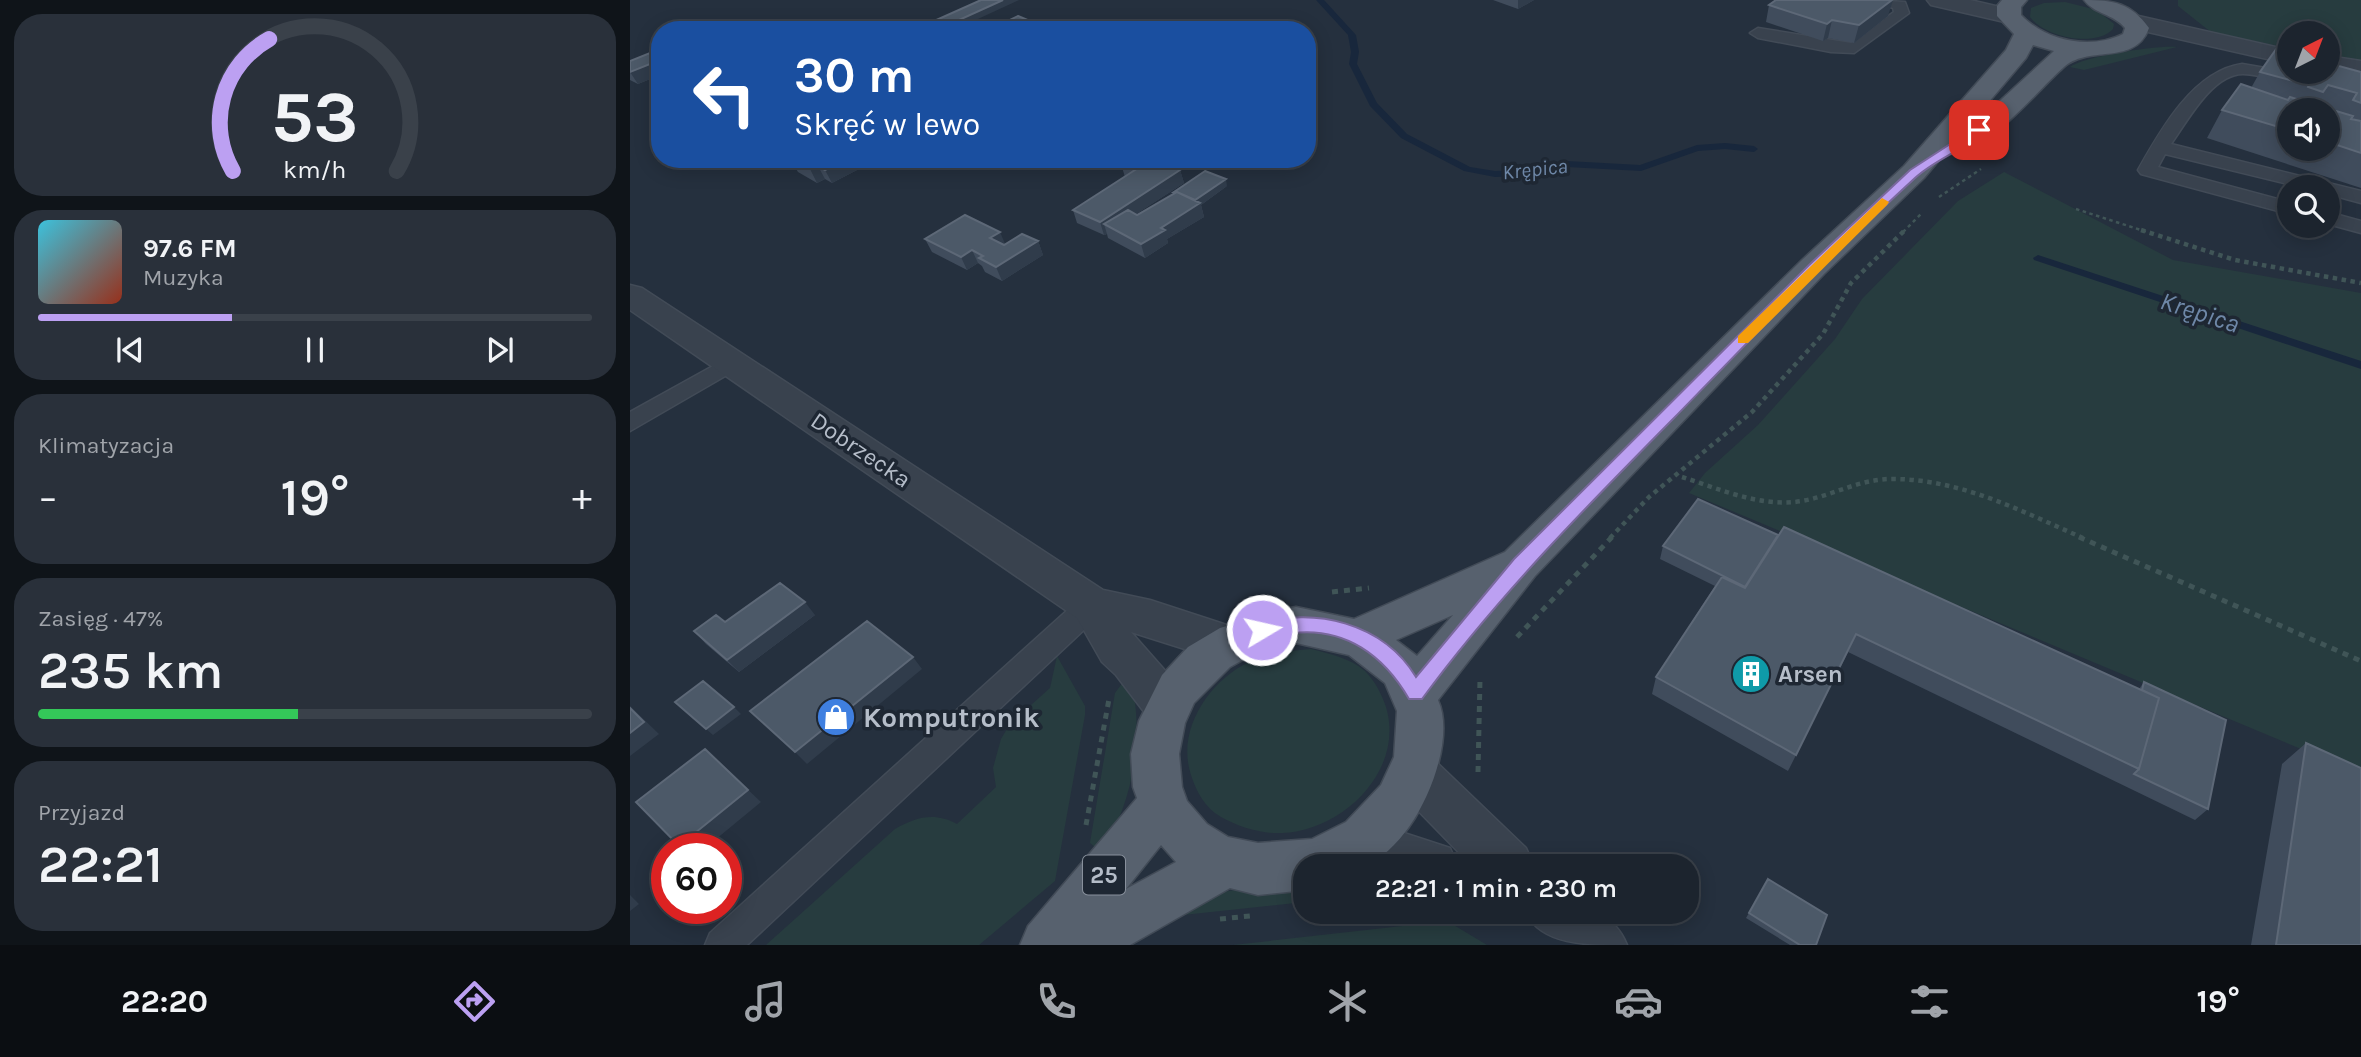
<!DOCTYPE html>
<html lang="pl">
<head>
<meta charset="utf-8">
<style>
  body { margin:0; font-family:Karla,sans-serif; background:#29303a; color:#f1f3f6; height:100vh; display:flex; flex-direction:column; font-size:26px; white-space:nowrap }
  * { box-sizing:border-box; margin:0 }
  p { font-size:23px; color:#a0a4aa }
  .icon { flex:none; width:38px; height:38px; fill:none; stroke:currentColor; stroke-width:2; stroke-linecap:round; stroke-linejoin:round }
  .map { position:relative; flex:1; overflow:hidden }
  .details { display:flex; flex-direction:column; gap:14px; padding:14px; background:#0f1419; width:630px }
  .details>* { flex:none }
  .banner { position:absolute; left:21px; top:21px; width:665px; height:147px; border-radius:28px; box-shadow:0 4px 18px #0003,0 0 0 2px #3a414a; background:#1a4fa0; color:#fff; overflow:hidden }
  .needle { width:46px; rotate:42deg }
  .fabs { position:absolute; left:1647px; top:21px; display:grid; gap:14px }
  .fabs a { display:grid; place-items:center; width:63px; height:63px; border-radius:50%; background:#1c242e; box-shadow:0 4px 18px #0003,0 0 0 2px #3a414a; font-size:35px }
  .speed { position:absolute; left:21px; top:833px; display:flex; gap:14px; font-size:35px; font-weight:700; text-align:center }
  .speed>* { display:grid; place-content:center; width:91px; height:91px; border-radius:50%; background:#1c242e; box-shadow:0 4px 18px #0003,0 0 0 2px #3a414a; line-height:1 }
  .speed .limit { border:10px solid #d22; background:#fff; color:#111 }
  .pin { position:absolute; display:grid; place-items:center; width:60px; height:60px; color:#fff; margin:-30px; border-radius:14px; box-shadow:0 4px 10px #0006 }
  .me { position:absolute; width:77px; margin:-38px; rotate:81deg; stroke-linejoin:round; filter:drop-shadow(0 0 5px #0008) }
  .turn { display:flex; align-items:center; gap:24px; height:147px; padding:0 28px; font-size:32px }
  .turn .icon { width:91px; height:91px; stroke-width:2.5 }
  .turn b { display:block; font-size:49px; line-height:60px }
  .big { font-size:52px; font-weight:600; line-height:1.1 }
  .details .card { flex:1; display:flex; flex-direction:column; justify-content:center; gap:10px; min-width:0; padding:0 24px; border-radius:28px; background:#29303a }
  .details .dial { align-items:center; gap:0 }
  .dial svg { height:182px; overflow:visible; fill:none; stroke:#3a414a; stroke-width:7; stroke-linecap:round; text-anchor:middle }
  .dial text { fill:#f1f3f6; stroke:none }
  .song { display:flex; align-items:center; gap:21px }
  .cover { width:84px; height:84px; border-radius:10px; background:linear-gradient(135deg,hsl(190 70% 55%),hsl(10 70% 35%)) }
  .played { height:7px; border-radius:4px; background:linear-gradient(90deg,#bca0f2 35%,#3a414a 35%) }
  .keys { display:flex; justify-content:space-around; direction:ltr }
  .heat { display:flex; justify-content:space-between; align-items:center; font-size:38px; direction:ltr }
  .charge { height:10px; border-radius:5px; background:linear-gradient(90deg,#34c759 47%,#3a414a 0) }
  .trip { position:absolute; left:663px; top:854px; width:406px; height:70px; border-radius:28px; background:#1c242e; box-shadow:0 4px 18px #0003,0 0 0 2px #3a414a; font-weight:600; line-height:70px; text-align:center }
  .menu { display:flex; height:112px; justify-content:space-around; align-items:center; background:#0b0e12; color:#a0a4aa }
  .menu .icon { width:49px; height:49px }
  .menu .active { color:#bca0f2 }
  .menu b { font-size:32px; color:#f1f3f6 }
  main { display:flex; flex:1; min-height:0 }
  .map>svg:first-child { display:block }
  .green { fill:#273c3f }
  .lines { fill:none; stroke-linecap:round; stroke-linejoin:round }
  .stream { fill:#18273c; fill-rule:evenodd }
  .service-casing { stroke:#424b57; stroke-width:3 }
  .minor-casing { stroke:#424b57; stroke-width:3 }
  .tertiary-casing { stroke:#424b57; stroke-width:3 }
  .primary-casing { stroke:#424b57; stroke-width:3 }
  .path-far2 { stroke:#405557; stroke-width:2.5; stroke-dasharray:3.5 3.5; stroke-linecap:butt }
  .path-far1 { stroke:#405557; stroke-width:4.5; stroke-dasharray:4.5 4.5; stroke-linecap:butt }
  .path { stroke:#405557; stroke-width:5; stroke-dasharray:6 6; stroke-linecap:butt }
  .service { fill:#39424e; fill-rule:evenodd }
  .minor { fill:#39424e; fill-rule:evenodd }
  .tertiary { fill:#39424e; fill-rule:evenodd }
  .primary { fill:#57616e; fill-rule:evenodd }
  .wall { fill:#404c5c; fill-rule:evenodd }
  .shaded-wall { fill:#303c4b }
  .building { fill:#4c5968; stroke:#5d6877; stroke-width:2 }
  .route { fill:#bca0f2; stroke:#7a689d; stroke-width:2 }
  .slow { fill:#f59e0b }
  .labels { text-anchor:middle; stroke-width:7; stroke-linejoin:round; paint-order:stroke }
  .far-water-label { font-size:21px; font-style:italic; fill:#6e87a7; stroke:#1e2733 }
  .shield { fill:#1e2733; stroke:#88909c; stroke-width:2 }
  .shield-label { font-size:23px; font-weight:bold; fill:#b5bdc9 }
  .street-label { font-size:24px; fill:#b5bdc9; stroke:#1e2733 }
  .poi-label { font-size:24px; font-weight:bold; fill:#b5bdc9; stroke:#1e2733; text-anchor:start }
  .water-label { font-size:26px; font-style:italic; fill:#6e87a7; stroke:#1e2733 }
  .near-poi-label { font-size:28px; font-weight:bold; fill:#b5bdc9; stroke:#1e2733; text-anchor:start }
</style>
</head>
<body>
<main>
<section class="details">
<div class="card dial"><svg viewBox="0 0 100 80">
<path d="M14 69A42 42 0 1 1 86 69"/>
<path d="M14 69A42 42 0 0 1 30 11" stroke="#bca0f2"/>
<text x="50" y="56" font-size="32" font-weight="700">53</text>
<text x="50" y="72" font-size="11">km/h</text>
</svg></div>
<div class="card">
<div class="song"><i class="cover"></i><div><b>97.6 FM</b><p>Muzyka</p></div></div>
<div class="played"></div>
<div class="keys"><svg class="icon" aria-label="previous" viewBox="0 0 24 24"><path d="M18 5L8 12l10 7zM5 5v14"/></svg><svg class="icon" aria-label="pause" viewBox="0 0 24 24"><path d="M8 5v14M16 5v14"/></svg><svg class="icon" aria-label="next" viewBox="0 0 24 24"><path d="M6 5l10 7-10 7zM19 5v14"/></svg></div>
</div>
<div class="card"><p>Klimatyzacja</p>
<div class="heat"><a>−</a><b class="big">19°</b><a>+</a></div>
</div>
<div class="card"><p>Zasięg · 47%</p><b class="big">235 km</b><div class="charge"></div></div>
<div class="card"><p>Przyjazd</p><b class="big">22:21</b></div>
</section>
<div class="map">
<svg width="1731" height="945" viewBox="0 0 1731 945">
  <rect width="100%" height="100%" fill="#25303e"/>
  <path class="green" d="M 1548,0 L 1731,0 L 1731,61 L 1698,55 L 1698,33 L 1659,33 L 1659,48 L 1582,33 L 1548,6 Z
    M 1435,2 L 1467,10 L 1484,24 L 1483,29 C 1465,48 1415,37 1400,17 L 1401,8 L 1414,3 Z
    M 1547,47 L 1454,70 L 1440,67 C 1455,56 1527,45 1547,47 Z
    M 1374,172 L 1543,260 L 1731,293 L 1731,774 L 1059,493 L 1075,473 L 1128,425 L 1205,339 L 1232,299 L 1328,201 Z
    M 681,649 C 700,654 720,658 735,671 C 745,681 752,695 756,707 C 775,770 713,831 652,833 C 631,834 609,827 591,817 C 575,808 566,791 561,775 C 546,730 579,681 619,662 C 639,652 660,651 681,649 Z
    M 427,656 L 455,706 L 455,715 L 425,881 L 349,945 L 136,945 L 265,829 C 287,817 304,812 327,824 L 366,787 L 363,768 L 371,739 L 380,724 L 420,688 Z
    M 499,674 C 516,730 504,803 471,852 L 460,843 L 485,693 Z
    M 675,884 L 675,902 L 553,915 L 531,913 C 580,889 623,887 675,884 Z
    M 817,921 L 857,945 L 603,945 Z"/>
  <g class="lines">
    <path class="stream" d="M 686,0 L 694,0 L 726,35 L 729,52 L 727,64 L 747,103 L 777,134 L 840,167 L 865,171 L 894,170 L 937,161 L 1010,165 L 1067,145 L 1095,143 L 1124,146 L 1128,149 L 1124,152 L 1095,149 L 1068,151 L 1011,171 L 937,167 L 894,176 L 865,177 L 834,171 L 771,138 L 740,106 L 719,64 L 721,52 L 718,35 Z
      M 1408,255 L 1731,361 L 1731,369 L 1404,260 L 1403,258 Z"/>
    <g class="service-casing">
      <path id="service" d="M 1239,0 L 1275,2 L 1279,13 L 1224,53 L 1201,52 L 1128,38 L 1120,33 L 1128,28 L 1221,43 L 1264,12 L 1263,8 Z
        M 1612,64 L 1647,70 L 1669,79 L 1661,84 C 1645,80 1629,74 1613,74 C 1582,74 1557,122 1541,144 L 1731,191 L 1731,203 L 1698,194 L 1698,187 L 1670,187 L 1535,154 L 1528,167 L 1659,202 L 1659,214 L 1511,174 L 1508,170 C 1530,131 1563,71 1612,64 Z
        M 1698,212 L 1731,221 L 1731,233 L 1698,224 Z
        M 101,356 L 109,358 L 112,363 L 109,368 L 0,431 L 0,412 Z
        M 462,594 L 472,597 L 476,605 L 472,613 L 117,945 L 75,945 L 80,933 L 452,597 Z"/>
    </g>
    <g class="minor-casing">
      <path id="minor" d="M 1297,0 L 1340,0 L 1387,11 L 1391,16 L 1387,21 L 1379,23 L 1301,5 Z"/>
    </g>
    <g class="tertiary-casing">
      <path id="tertiary" d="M 1504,15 L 1659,50 L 1659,64 L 1496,27 L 1492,22 L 1496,17 Z
        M 1698,56 L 1731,61 L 1731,77 L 1698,71 Z
        M 0,285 L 12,288 L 473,590 L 520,600 L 615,631 L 621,644 L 615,657 L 599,663 L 501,632 L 553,691 L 560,706 L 553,721 L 537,727 L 521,721 L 486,675 L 472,662 L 447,618 L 0,310 Z
        M 784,750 L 801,757 L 896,848 L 904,866 L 842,866 L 767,789 L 760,773 L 767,757 Z
        M 728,818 L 820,848 L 828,866 L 724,866 L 710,860 L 703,843 L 710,826 Z
        M 895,912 C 937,912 978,899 997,945 C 955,945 912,945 895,912 Z"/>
    </g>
    <g class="primary-casing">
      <path id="primary" d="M 1372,0 L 1397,0 L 1391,7 L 1391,15 C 1416,41 1460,50 1493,34 L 1495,28 C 1484,14 1464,14 1454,0 C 1484,0 1501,3 1519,28 C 1505,66 1461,45 1435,66 C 1409,88 1351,162 1315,153 L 1294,178 L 1194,274 L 905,576 L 808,700 C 829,746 784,848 735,865 C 719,871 693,866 676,866 L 676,890 L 628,895 L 600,888 L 500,945 L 390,945 L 398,926 L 507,798 L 503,787 L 501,754 L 509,721 L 532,675 L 558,647 L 590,628 L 654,609 L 666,607 L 724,619 L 875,552 L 1172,260 L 1274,166 L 1376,50 L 1384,34 L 1367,16 L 1367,6 ZM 1403,45 L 1424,51 L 1360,110 L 1341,123 L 1396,58 ZM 823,615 L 787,656 L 766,640 ZM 666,643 L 719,655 L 755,683 L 767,711 L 764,757 L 751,785 L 716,822 L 682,839 L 628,843 L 598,837 L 577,824 L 557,801 L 552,787 L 549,754 L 555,723 L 564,703 L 600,667 L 629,651 ZM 531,845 L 546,862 L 496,889 Z"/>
    </g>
    <path class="path-far2" d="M 1309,197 L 1351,169
      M 1446,209 L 1517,232
      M 1273,232 L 1292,213"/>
    <path class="path-far1" d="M 1511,230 L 1605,260 L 1731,283
      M 1052,477 C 1090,489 1131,508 1172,501 C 1205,495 1231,478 1265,479 C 1333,480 1393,512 1453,538
      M 980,538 L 1019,497 L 1122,412 L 1193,334 L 1221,283 L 1275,230"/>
    <path class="path" d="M 1449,537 L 1731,661
      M 702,592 L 739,588
      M 887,637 L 982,537
      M 848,772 L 850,679
      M 456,825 L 479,699
      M 590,919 L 620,916"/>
    <use href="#service" class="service"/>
    <use href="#minor" class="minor"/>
    <use href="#tertiary" class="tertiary"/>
    <use href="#primary" class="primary"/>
  </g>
  <path class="wall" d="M 863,0 L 904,0 L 888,9 Z
    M 1139,5 L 1258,16 L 1224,43 L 1198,38 L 1193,41 L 1136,22 Z
    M 30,49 L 30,75 L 8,84 L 0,80 L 0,61 Z
    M 1630,72 L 1731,72 L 1731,188 L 1577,138 L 1592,110 L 1621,88 ZM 1659,110 L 1698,110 L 1698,149 L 1659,149 Z
    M 160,159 L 224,163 L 227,170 L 202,183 L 195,179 L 187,183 L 168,172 Z
    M 497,159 L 543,159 L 536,164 L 550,170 L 554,183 L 506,214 L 507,215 L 597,186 L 571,205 L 574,217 L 537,239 L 538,243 L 515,258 L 478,238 L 477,234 L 474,235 L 447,223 L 443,210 L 495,177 L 491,164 Z
    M 295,239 L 375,244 L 408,241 L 413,255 L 372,281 L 355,272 L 352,266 L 348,263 L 337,270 L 302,252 Z
    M 1148,535 L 1509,689 L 1514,682 L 1578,809 L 1565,820 L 1218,652 L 1158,771 L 1022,694 L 1026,677 L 1085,586 L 1030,559 L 1033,546 Z
    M 185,615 L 109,672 L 76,644 L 64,631 Z
    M 1676,743 L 1731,945 L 1621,945 L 1652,764 Z
    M 1138,879 L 1186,945 L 1160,945 L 1116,918 Z"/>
  <path class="shaded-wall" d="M 373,0 L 389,0 L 324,30 L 307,30 Z
    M 888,0 L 904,0 L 888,9 Z
    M 1262,0 L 1263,0 L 1258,16 L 1224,43 L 1229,25 Z
    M 1202,20 L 1198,38 L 1193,41 L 1197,24 Z
    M 405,23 L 407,30 L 391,30 Z
    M 30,60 L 30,75 L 8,84 L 0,72 Z
    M 122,159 L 134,159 L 124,164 Z
    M 216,159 L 233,159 L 224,163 L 227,170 L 202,183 L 195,170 Z
    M 531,159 L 543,159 L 526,171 L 524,164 Z
    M 188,166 L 195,179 L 187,183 L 180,169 Z
    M 550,170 L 554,183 L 483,229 L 474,224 L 477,234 L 474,235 L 470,222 Z
    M 596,179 L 597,186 L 571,205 L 574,217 L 537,239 L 538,243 L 515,258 L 511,244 L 565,200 Z
    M 370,232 L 376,246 L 360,238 Z
    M 408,241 L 413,255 L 372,281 L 366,267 Z
    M 342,250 L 348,263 L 337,270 L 331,257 Z
    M 175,602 L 185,615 L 109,672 L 97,660 Z
    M 1226,634 L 1218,652 L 1158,771 L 1166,755 Z
    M 283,657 L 292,669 L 177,764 L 165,752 Z
    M 0,706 L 29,734 L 0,756 Z
    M 104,707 L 111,714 L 83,735 L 76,729 Z
    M 75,749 L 131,802 L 74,849 L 52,849 L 49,846 Z
    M 0,895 L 9,904 L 0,911 Z"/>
  <path class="building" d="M 351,0 L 373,0 L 307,30 L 284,30 Z
    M 1146,0 L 1262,0 L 1229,25 L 1202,20 L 1197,24 L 1139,5 Z
    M 388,16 L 405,23 L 391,30 L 359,30 Z
    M 409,25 L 421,30 L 400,30 Z
    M 120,26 L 128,30 L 111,30 Z
    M 1647,48 L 1659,52 L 1659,72 L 1698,72 L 1698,63 L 1731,72 L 1731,103 L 1723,100 L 1727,93 L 1698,85 L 1693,92 L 1678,87 L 1679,85 L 1630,72 Z
    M 30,49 L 30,60 L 0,72 L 0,61 Z
    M 1611,84 L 1658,100 L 1660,97 L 1676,102 L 1672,109 L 1676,110 L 1659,110 L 1659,130 L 1592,110 Z
    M 1706,111 L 1723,116 L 1721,119 L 1731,121 L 1731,153 L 1698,142 L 1698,117 L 1702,118 Z
    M 161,159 L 216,159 L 195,170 L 188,166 L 180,169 Z
    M 498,159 L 525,159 L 550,170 L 470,222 L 443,210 L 505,170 L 491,164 Z
    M 575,171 L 596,179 L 565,200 L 547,192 L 544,192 Z
    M 547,192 L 570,203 L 531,228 L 535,230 L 511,244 L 474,224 L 498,210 L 507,215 Z
    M 335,215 L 370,232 L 360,238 L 374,245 L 392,234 L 408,241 L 366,267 L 349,258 L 353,256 L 342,250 L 331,257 L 295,239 Z
    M 1068,499 L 1148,535 L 1115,587 L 1033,546 Z
    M 1154,527 L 1529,698 L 1509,769 L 1226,634 L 1166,755 L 1026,677 L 1092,577 L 1115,588 Z
    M 150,583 L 175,602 L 97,660 L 64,631 L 86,615 L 95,622 Z
    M 237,621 L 283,657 L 165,752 L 120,711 Z
    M 73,681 L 104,707 L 76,729 L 45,702 Z
    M 1514,682 L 1596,720 L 1578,809 L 1504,774 L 1509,769 L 1529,698 L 1512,690 Z
    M 0,708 L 14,722 L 0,733 Z
    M 1676,743 L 1731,768 L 1731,945 L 1646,945 Z
    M 75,749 L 118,790 L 49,846 L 6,802 Z
    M 1138,879 L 1197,915 L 1186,945 L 1170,945 L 1119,913 Z"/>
  <path class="route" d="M 1345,128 L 1355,130 C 1335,150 1305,159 1285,178 C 1201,255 1123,337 1044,418 C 955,508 867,597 792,699 L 779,699 C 754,656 716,627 663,633 C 651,634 638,640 626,636 L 623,630 L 626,625 C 684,605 754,624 786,677 L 884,559 L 1179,265 L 1280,170 Z"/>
  <path class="slow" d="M 1252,198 L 1259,202 L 1257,205 L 1118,343 L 1108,343 L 1108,336 Z"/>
  <defs>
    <g id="building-disc" transform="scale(2.0125)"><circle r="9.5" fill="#0f9aa8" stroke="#1e2733"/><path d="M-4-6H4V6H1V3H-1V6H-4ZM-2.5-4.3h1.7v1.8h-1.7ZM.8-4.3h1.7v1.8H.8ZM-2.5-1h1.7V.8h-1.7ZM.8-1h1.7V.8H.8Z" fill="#fff"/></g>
    <g id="shop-disc" transform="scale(2.0125)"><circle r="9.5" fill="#3f7fe0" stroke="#1e2733"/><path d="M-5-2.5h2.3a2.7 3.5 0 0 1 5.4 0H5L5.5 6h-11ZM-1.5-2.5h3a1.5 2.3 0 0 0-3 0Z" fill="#fff"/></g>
  </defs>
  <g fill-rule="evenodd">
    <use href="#building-disc" x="1121" y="674"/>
    <use href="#shop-disc" x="206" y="717"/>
  </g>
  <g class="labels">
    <g class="far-water-label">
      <text transform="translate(905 169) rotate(-6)" y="7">Krępica</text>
    </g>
    <rect class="shield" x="453" y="855.5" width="42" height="39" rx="5"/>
    <g class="shield-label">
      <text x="474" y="883">25</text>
    </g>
    <g class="street-label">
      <text transform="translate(231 450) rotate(34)" y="8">Dobrzecka</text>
    </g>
    <g class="poi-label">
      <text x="1148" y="682">Arsen</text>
    </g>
    <g class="water-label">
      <text transform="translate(1570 312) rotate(18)" y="9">Krępica</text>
    </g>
    <g class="near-poi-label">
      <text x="233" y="727">Komputronik</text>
    </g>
  </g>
</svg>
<div class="fabs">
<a><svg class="needle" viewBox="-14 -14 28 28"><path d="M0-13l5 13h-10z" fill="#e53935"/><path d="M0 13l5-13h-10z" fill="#a0a4aa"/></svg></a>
<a><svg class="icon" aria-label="sound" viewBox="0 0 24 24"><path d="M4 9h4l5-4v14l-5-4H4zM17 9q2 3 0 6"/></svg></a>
<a><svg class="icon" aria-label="search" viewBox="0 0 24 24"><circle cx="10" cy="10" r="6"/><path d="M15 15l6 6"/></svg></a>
</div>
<div class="speed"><div class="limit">60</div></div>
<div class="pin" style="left:1349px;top:130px;background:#d93025"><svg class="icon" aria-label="arrive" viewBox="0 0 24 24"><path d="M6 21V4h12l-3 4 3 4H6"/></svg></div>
<svg class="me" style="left:632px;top:630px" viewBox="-20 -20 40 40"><circle r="17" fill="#bca0f2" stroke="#fff" stroke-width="3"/><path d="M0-11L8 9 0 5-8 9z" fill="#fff"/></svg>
<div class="trip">22:21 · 1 min · 230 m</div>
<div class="banner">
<div class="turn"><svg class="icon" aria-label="left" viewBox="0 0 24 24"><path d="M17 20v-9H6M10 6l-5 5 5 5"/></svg><div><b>30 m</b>Skręć w lewo</div></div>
</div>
</div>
</main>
<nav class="menu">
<b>22:20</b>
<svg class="icon active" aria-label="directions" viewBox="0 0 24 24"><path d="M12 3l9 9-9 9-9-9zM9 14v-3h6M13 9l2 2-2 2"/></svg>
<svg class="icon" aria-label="music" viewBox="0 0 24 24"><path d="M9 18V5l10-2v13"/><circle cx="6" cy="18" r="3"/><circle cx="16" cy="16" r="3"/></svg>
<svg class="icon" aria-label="phone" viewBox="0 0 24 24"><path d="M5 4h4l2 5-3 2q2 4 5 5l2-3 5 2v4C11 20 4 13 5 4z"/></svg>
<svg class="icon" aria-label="climate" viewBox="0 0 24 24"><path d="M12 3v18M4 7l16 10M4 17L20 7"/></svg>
<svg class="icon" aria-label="car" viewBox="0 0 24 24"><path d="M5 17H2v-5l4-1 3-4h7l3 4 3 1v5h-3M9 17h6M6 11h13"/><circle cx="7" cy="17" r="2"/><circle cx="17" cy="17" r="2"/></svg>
<svg class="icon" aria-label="filters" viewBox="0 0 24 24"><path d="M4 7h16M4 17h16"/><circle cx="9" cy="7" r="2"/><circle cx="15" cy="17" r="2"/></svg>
<b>19°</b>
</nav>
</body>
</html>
